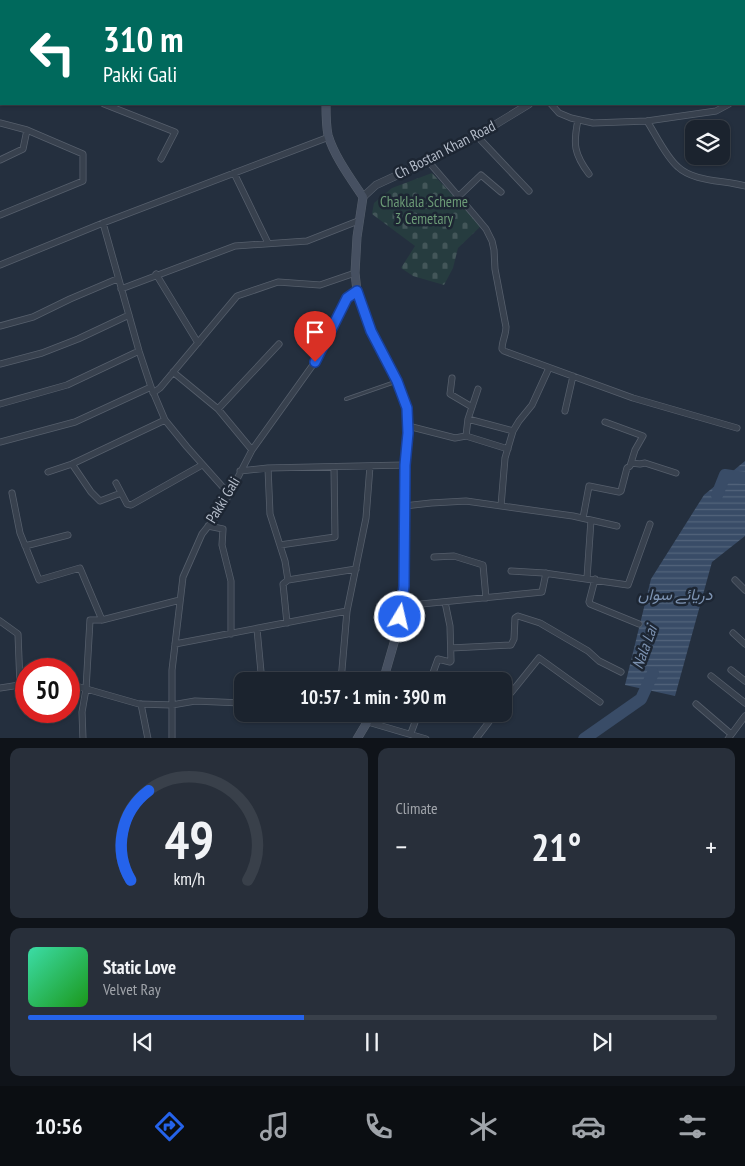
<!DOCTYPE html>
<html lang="en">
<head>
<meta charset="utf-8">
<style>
  body { margin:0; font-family:"PT Sans Narrow",Vazirmatn,sans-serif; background:#282f3a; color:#f1f3f6; height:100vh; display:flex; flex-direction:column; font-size:19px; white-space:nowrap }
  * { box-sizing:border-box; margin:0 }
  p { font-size:16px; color:#a0a4aa }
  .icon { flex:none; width:28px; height:28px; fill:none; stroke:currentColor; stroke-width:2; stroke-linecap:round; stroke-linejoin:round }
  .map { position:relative; height:738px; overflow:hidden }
  .side { display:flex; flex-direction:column; gap:10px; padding:10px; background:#0f1319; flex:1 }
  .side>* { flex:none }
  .guide { position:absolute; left:0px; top:0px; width:745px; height:105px; box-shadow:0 1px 4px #0004,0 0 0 1px #39404a; background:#00695c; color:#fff; overflow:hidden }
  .fabs { position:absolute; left:685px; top:120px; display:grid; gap:10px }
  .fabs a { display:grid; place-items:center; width:45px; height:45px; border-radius:10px; background:#1b232e; box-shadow:0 1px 4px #0004,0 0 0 1px #39404a; font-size:25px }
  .speed { position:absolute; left:15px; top:658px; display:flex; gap:10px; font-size:25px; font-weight:700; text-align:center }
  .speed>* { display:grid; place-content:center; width:65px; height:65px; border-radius:50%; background:#1b232e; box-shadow:0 1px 4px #0004,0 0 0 1px #39404a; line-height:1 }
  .speed .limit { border:8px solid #d22; background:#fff; color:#111 }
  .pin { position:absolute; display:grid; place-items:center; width:42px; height:42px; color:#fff; margin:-51px -21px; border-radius:50% 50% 50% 0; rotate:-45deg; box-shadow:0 0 5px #0007 }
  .pin .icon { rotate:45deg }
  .me { position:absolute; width:55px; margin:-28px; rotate:9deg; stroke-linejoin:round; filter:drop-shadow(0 0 4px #0008) }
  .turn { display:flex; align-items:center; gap:18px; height:105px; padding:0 20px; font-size:22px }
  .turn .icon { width:65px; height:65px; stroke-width:2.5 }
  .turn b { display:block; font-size:35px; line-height:42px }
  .big { font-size:38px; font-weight:600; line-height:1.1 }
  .side .widget { flex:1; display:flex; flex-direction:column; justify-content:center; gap:8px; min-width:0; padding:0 18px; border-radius:10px; background:#282f3a }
  .side .dial { align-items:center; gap:0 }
  .dial svg { height:130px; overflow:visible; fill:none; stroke:#39404a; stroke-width:7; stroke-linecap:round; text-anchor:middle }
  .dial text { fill:#f1f3f6; stroke:none }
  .song { display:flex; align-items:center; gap:15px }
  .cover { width:60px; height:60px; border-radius:8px; background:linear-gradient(135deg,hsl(160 70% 55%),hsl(120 70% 35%)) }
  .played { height:5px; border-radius:2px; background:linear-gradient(90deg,#2563eb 40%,#39404a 40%) }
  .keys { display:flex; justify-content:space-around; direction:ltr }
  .heat { display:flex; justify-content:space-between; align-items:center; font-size:28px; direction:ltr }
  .side .tiles { flex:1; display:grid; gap:10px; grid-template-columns:1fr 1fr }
  .widget:last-child { grid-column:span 2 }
  .trip { position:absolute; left:234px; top:672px; width:278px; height:50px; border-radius:10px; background:#1b232e; box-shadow:0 1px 4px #0004,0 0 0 1px #39404a; font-weight:600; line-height:50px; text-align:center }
  .tab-bar { display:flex; height:80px; justify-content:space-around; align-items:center; background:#0b0e12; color:#a0a4aa }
  .tab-bar .icon { width:35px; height:35px }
  .tab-bar .active { color:#2563eb }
  .tab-bar b { font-size:22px; color:#f1f3f6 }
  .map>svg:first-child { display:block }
  .cemetery { fill:url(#cemetery-stones) }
  .water { fill:url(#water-rules) }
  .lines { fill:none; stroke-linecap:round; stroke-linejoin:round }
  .river { stroke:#394c67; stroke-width:12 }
  .service-casing { stroke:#565f6c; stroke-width:4 }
  .minor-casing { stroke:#565f6c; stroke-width:7 }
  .tertiary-casing { stroke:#565f6c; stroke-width:8 }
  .secondary-casing { stroke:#565f6c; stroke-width:9 }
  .service { stroke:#38414e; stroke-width:2.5 }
  .minor { stroke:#38414e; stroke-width:5.5 }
  .tertiary { stroke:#38414e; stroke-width:7 }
  .secondary { stroke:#465061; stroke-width:8 }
  .route-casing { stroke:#184099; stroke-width:12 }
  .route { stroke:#2563eb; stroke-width:9 }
  .labels { text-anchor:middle; stroke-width:5; stroke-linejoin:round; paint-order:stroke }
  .street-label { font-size:15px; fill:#b4bcc9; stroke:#1d2633 }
  .park-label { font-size:15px; fill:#6b9a76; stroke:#1d2633 }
  .water-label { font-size:16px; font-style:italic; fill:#7c92b1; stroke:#1d2633 }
</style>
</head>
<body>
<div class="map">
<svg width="745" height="739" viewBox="0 0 745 739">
  <defs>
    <pattern id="cemetery-stones" width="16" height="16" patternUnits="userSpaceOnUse" patternTransform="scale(1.25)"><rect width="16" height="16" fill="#263c3f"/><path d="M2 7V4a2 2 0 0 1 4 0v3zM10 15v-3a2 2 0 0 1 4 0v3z" fill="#435659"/></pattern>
    <pattern id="water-rules" width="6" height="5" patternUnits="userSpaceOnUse" patternTransform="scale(1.25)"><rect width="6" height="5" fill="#394c67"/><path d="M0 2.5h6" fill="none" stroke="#53647b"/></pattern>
  </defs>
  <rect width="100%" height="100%" fill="#242f3e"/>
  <path class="cemetery" d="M 432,173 L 481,226 L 458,248 L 453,268 L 444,285 L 413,276 L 401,268 L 415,246 L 372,214 L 374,203 L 392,188 Z"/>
  <path class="water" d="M 745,461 L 745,536 L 712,562 L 675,696 L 625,685 L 651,579 L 704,495 Z"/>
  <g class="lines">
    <path class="river" d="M 717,495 L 725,475 L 745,478
      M 584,739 L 641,699 L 653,673"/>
    <g class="service-casing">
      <path id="service" d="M 346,399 L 395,382"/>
    </g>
    <g class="minor-casing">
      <path id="minor" d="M 181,0 L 192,0
        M 545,0 L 547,1
        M 682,0 L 683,1
        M 738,0 L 738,1
        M 82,1 L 82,0
        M 335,1 L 335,0
        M 342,1 L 342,0
        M 529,1 L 530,0
        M 744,14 L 745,17
        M 0,62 L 1,62
        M 744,88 L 745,88
        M 104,104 L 175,132 L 161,159
        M 551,104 L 559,113 L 571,118 L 593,123 L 647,121 L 716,111 L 729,104
        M 578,120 C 573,144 574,154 589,174
        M 647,121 C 656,135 666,157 678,167 C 694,182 724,180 745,186
        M 0,123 L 27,130 L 83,154 L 83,181 L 0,215
        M 476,135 L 529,191
        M 0,160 L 23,149 L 27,130
        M 428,161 L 476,217 L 486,229 L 492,241 L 494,250 L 495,269 L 506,327 C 506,335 502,341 502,349 L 504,351 L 633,398 L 737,428
        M 234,173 L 268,243
        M 458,197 L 481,175 L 501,192
        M 103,223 L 139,351 L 151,387 L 165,420 L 187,447 L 229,494
        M 0,265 L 103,223 L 329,137
        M 156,274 L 198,343
        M 121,289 L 235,246 L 307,241 L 358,221
        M 0,326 L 33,317 L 70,299 L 117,279
        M 0,364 L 42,353 L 78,339 L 129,315
        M 173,372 L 218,409 L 252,450
        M 452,378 L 450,394 L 472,407
        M 153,393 L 160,388 L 237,296 L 278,282 L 320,285 L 355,273
        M 0,404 L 67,385 L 139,351
        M 218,409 L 279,344
        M 565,411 L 573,376
        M 468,419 L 513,431
        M 408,426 L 455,438 L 466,436 L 508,449
        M 466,436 L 468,419 L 478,389
        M 0,442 L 75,422 L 151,387
        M 631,463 L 640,464 L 645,463 L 676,473
        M 72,464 L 91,492 L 100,501 L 121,493
        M 268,468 L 270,514 L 285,561 L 288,580
        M 240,471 L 268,468 L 405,465
        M 48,472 L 72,464 L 165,420
        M 116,483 L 127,504 L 131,505 L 202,465
        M 12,493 L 20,533 L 39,580 L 80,568 L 102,620
        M 404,506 L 431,503 L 466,501 L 573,516 L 617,526
        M 501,506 L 505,458 L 513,431 L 519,421 L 532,405 L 549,368
        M 583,518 L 589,486 L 619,492 L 621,491 L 627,468 L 630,466 L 635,450 L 643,436 L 605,422
        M 208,526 L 223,529 L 222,545 L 231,581 L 231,634
        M 280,545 L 335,537 L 334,467
        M 25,546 L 68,535
        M 434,557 L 454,556 L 483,565 L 486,598
        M 511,571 L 544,573 L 628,585 L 650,524
        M 587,578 L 591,520
        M 595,579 L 589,602 L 590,604 L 639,624
        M 288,580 L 356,569
        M 735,580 L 745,590
        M 401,606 L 542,592 L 546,573
        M 0,621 L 18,634 L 20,685
        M 287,623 L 283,584 L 288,580
        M 257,629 L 261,672
        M 733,633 L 745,644
        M 175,644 L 347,611
        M 451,648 L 511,645 L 514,639 L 515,618 L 518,616 L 540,623 L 588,651 L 599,661 L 621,672
        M 731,670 L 745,681
        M 711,676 L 745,703
        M 341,681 L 347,611 L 366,518 L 370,466
        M 430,681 L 438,659 L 450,662 L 451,661 L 450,626 L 445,602
        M 69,684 L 139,704 L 172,705 L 195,701 L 242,703
        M 0,688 L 26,684
        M 141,704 L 148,739
        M 502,704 L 539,658 L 600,702
        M 696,704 L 731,734
        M 368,722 L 426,739
        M 411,733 L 418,714
        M 83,739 L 82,712 L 86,689 L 90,620 L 102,620 L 180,600
        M 172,739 L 172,670 L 183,577 L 202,534 L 221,510 L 252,450 L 315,362 L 347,298 L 357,291
        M 476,739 L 495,714
        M 728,739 L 745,716"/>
    </g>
    <g class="tertiary-casing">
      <path id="tertiary" d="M 610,1 L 611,0
        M 363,197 L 376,185 L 428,161 L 488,129 L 529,104"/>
    </g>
    <g class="secondary-casing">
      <path id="secondary" d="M 36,0 L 38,1
        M 326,104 C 326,114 326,125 328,135 C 334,156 351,179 363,197 L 357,237 L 355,273 L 357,291 L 371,331 L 397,381 L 407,408 L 408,433 L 405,465 L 404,586 L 398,629 L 383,681
        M 357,739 L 372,714"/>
    </g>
    <use href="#service" class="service"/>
    <use href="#minor" class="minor"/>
    <use href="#tertiary" class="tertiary"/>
    <use href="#secondary" class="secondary"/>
  </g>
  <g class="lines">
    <g class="route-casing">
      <path id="route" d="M 315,362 L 347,298 L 357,291 L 371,331 L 397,381 L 407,408 L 408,433 L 405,465 L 404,586 L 400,617"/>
    </g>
    <use href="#route" class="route"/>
  </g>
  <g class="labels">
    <g class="street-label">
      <text transform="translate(445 150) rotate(-27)" y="5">Ch Bostan Khan Road</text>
      <text transform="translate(223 500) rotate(-59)" y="5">Pakki Gali</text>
    </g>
    <g class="park-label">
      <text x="424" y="207">Chaklala Scheme<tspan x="424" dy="17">3 Cemetary</tspan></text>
    </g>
    <g class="water-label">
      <text x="675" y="600">دریائے سواں</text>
      <text transform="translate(644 647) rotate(-70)" y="6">Nala Lai</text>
    </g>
  </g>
</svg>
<div class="fabs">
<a><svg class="icon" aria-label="layers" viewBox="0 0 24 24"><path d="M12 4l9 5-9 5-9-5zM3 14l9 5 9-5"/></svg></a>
</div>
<div class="speed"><div class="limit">50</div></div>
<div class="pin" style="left:315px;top:362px;background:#d93025"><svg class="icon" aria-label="arrive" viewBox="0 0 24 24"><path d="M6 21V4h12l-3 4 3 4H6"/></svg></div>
<svg class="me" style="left:400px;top:617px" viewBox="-20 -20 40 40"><circle r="17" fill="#2563eb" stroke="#fff" stroke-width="3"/><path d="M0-11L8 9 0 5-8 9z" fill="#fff"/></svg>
<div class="trip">10:57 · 1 min · 390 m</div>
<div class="guide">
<div class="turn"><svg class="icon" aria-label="left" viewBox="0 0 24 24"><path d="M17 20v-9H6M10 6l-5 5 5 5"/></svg><div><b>310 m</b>Pakki Gali</div></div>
</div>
</div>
<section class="side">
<div class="tiles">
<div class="widget dial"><svg viewBox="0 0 100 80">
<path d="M14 69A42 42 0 1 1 86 69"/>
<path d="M14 69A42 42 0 0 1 25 14" stroke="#2563eb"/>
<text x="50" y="56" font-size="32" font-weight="700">49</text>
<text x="50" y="72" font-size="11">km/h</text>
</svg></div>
<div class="widget"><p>Climate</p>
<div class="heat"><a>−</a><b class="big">21°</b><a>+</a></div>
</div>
<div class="widget">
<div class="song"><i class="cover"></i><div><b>Static Love</b><p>Velvet Ray</p></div></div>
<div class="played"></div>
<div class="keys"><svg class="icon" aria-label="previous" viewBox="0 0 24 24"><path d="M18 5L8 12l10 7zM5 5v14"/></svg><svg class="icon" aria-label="pause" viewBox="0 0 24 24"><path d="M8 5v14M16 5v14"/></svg><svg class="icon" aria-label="next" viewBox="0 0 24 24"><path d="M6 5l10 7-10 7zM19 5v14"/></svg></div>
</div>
</div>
</section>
<nav class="tab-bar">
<b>10:56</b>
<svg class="icon active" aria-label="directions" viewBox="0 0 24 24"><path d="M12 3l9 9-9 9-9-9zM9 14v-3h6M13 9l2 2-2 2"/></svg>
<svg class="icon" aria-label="music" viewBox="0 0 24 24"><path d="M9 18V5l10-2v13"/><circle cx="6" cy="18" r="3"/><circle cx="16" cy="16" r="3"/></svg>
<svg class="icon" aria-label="phone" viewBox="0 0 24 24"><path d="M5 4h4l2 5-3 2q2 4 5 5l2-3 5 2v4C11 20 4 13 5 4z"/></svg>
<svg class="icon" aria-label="climate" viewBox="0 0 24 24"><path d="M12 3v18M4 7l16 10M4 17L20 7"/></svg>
<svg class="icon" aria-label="car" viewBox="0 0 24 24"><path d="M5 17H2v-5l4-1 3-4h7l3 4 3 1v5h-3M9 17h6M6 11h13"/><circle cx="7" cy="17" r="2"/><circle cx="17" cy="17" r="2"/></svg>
<svg class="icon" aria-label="filters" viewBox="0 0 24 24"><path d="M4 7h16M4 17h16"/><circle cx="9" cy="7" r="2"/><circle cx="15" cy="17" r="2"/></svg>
</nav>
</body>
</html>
